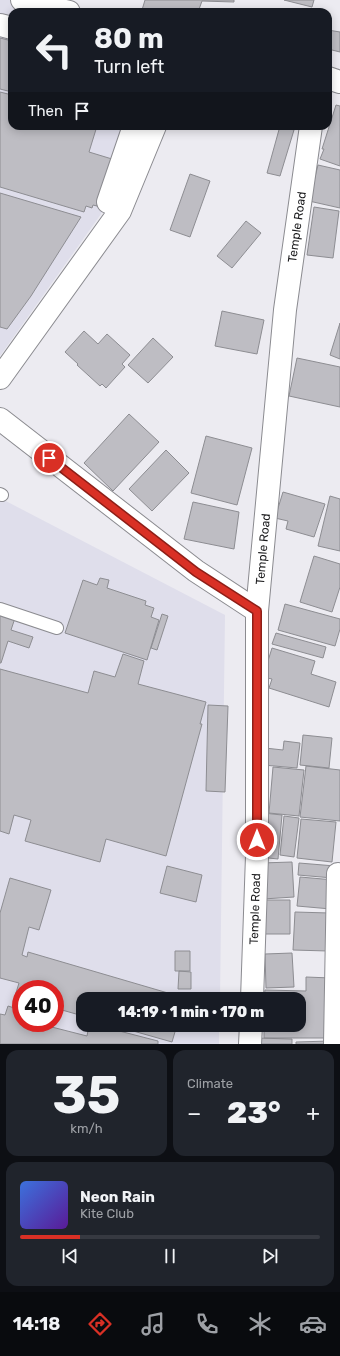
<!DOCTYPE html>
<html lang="en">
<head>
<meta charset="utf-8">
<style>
  body { margin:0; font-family:Rubik,sans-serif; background:#20242c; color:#f1f3f6; height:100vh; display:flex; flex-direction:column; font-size:15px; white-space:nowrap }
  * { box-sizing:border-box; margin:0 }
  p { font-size:13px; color:#9ea1a6 }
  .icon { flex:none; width:22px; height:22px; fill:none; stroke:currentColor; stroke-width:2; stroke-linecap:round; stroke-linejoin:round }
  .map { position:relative; height:1044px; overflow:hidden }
  .drawer { display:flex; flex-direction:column; gap:6px; padding:6px; background:#0d0f14; flex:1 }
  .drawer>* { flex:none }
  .banner { position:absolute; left:8px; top:8px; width:324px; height:122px; border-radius:12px; box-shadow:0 2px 10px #0003; background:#171b24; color:#f1f3f6; overflow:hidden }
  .speed { position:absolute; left:12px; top:980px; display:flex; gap:8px; font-size:20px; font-weight:700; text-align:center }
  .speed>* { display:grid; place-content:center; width:52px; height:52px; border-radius:50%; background:#171b24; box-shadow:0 2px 10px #0003; line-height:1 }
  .speed .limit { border:6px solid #d22; background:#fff; color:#111 }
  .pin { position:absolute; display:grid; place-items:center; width:34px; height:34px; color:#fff; margin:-17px; border:2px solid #fff; border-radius:50%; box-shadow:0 1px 4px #0007 }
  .me { position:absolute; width:44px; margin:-22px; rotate:0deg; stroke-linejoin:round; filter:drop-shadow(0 0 3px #0008) }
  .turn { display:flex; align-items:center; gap:14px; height:84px; padding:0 20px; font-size:18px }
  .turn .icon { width:52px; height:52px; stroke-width:2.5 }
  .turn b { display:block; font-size:28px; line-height:34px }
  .then { display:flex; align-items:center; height:38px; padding:0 20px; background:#0003; gap:8px; font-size:15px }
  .big { font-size:30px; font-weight:800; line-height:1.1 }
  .drawer .card { flex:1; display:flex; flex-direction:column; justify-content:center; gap:6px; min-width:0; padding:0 14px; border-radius:12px; background:#20242c }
  .drawer .dial { align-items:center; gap:0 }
  .dial b { font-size:52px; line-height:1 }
  .song { display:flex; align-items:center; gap:12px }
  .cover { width:48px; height:48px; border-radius:6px; background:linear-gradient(135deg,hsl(220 70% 55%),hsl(270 70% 35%)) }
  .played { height:4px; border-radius:2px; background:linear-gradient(90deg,#d93025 20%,#363941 20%) }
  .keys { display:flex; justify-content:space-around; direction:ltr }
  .heat { display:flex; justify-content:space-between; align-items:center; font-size:22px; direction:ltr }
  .drawer .tiles { flex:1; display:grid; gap:6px; grid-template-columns:1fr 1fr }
  .card:last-child { grid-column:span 2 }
  .trip { position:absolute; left:76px; top:992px; width:230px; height:40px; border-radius:12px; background:#171b24; box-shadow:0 2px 10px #0003; font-weight:800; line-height:40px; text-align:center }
  .tab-bar { display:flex; height:64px; justify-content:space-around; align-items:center; background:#090b0e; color:#9ea1a6 }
  .tab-bar .icon { width:28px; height:28px }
  .tab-bar .active { color:#d93025 }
  .tab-bar b { font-size:18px; color:#f1f3f6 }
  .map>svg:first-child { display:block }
  .built { fill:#dfdeeb; fill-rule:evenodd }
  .building { fill:#bebdc3; stroke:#8d8d92 }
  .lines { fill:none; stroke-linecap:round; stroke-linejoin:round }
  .service-casing { stroke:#8b8b90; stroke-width:14 }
  .minor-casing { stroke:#8b8b90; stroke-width:24 }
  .tertiary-casing { stroke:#8b8b90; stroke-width:24 }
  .primary-casing { stroke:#8b8b90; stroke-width:24 }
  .service { stroke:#fff; stroke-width:12 }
  .minor { stroke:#fff; stroke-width:22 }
  .tertiary { stroke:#fff; stroke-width:22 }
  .primary { stroke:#fff; stroke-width:22 }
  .route-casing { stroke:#8d1f18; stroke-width:10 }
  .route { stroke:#d93025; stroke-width:7 }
  .labels { text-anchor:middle; stroke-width:3; stroke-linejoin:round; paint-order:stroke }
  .street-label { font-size:12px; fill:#1a1a1c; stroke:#fff }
</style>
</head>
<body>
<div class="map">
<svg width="340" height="1044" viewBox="0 0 340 1044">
  <rect width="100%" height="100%" fill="#ecebf1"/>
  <path class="built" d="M 0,0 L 20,0 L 67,12 L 12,12 L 12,126 L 129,126 L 101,214 L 0,356 Z
    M 0,498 L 225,615 L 220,999 L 83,999 L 83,1025 L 219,1025 L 219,1044 L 0,1044 ZM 21,989 L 55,989 L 55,1023 L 21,1023 Z"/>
  <path class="building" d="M 145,0 L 234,0 L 234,2 L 202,1 L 198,12 L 148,12 L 142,10 Z
    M 284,0 L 314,0 L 312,7 Z
    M 328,30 L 340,32 L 340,52 L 328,49 Z
    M 0,38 L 12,41 L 12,92 L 0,89 Z
    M 0,92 L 12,95 L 12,126 L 97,126 L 89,152 L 112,159 L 97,206 L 93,205 L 92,208 L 86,206 L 84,212 L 0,187 Z
    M 336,105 L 340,106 L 340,166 L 320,159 L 324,149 L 322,149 Z
    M 280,126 L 294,130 L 280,176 L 267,173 Z
    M 318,165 L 340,170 L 340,208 L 309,201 Z
    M 190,174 L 210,181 L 190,237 L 170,230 Z
    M 0,193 L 81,217 L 31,296 L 7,329 L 0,327 Z
    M 314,207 L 339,211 L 333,258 L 307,255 Z
    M 246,221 L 261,233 L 232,268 L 217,256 Z
    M 222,311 L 264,320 L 257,354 L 215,346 Z
    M 340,323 L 340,359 L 330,355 Z
    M 84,331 L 98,344 L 107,334 L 130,355 L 122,364 L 125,367 L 106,388 L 102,384 L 100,386 L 77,365 L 78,364 L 65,352 Z
    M 153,338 L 173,357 L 148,383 L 128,365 Z
    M 297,358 L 340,367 L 340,407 L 289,396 Z
    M 129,414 L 159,442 L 113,491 L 84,463 Z
    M 206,436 L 252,448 L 237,505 L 191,493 Z
    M 166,450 L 189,473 L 152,511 L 129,489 Z
    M 283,492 L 325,504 L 314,537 L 286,529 L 288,521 L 275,518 Z
    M 330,496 L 340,499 L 340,551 L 318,546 Z
    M 193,502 L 239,512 L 234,549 L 184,539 Z
    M 314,556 L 340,564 L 340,587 L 332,612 L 300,602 Z
    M 100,578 L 109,580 L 107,588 L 146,601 L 145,605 L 154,608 L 151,617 L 159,620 L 147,660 L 65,633 L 83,580 L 97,585 Z
    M 285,604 L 340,619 L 340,629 L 335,646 L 278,630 Z
    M 0,614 L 15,618 L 11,630 L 33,637 L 29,648 L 8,641 L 1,663 L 0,663 Z
    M 162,614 L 168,616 L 157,650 L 151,648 Z
    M 276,633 L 326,647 L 323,658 L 272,644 Z
    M 272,648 L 315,661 L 311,674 L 336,682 L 329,707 L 269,688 L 272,679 L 263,677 Z
    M 123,654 L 144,661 L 138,684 L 206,702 L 200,724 L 202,724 L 166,856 L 106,839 L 100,862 L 25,841 L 31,820 L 14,815 L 9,834 L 0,831 L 0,669 L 88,693 L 94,671 L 115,677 Z
    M 208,705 L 228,706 L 225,792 L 206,791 Z
    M 303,735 L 332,738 L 329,768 L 300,765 Z
    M 284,741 L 300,743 L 297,768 L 263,765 L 265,748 L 283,750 Z
    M 306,766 L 340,770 L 340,821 L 300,817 Z
    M 273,767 L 304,770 L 299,816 L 269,813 Z
    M 263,813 L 282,815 L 278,859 L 259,857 Z
    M 284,816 L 299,818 L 294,857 L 280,855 Z
    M 301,819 L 336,822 L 332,862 L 297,858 Z
    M 292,862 L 294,897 L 263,899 L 261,863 Z
    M 299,863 L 335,866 L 333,878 L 298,875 Z
    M 167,866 L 202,875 L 196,902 L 160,893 Z
    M 300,877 L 334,880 L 331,909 L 297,906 Z
    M 10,878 L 51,890 L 39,930 L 29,927 L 22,955 L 27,957 L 28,952 L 185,998 L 184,999 L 83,999 L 83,1016 L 55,1008 L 55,989 L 21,989 L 21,998 L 15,996 L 19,983 L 0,978 L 0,913 Z
    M 260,900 L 290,900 L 290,934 L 260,934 Z
    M 295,912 L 329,913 L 328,951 L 293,950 Z
    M 175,951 L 190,951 L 190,971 L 175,971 Z
    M 292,953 L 294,987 L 266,988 L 265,954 Z
    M 179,971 L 191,972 L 191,989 L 178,989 Z
    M 306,977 L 331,978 L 330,1038 L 264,1038 L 264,1025 L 299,1025 L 299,999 L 264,999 L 265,990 L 306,991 Z
    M 8,1006 L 21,1010 L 21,1023 L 36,1023 L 87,1036 L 89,1025 L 96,1025 L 158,1041 L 158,1044 L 0,1044 L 0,1014 L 5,1015 Z
    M 112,1025 L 177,1025 L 172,1042 Z
    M 256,1038 L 292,1039 L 292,1044 L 256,1044 Z
    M 330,1041 L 330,1044 L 296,1044 L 296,1042 Z"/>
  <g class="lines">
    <g class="service-casing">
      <path id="service" d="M 0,494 L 2,495
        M 0,609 L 57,628"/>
    </g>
    <g class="minor-casing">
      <path id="minor" d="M 0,25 L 12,28
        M 108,202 L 134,126
        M 0,378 L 120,211 L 155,126
        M 0,419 L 196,571 L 257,611
        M 335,1044 L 338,874"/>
    </g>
    <g class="tertiary-casing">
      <path id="tertiary" d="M 252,999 L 257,856 L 257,611 L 285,310 L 311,126
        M 250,1044 L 251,1025"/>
    </g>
    <g class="primary-casing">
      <path id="primary" d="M 22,0 L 69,12
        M 328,78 L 340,82"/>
    </g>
    <use href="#service" class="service"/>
    <use href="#minor" class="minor"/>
    <use href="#tertiary" class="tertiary"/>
    <use href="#primary" class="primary"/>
  </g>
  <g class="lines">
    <g class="route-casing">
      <path id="route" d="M 49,458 L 196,572 L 257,611 L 257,840"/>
    </g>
    <use href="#route" class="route"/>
  </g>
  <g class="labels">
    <g class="street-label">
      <text transform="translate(297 227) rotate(-82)" y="4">Temple Road</text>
      <text transform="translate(263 549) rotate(-85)" y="4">Temple Road</text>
      <text transform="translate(255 909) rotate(-88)" y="4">Temple Road</text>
    </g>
  </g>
</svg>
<div class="speed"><div class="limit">40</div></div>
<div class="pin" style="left:49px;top:458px;background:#d93025"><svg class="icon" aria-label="arrive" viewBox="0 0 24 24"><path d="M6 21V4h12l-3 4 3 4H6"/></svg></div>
<svg class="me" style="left:257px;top:840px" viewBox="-20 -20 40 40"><circle r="17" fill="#d93025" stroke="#fff" stroke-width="3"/><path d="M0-11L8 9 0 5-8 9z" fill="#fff"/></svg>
<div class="trip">14:19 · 1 min · 170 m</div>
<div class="banner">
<div class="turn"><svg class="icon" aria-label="left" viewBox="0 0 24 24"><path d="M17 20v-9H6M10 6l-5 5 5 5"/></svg><div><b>80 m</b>Turn left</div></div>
<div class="then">Then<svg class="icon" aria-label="arrive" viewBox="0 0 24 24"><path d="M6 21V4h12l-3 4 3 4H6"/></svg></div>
</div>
</div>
<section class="drawer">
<div class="tiles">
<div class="card dial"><b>35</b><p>km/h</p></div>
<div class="card"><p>Climate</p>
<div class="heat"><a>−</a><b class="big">23°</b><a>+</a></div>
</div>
<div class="card">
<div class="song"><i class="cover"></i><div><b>Neon Rain</b><p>Kite Club</p></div></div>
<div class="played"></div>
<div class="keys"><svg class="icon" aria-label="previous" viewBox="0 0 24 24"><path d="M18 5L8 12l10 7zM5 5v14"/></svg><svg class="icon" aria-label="pause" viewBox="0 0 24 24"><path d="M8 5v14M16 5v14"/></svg><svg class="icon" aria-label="next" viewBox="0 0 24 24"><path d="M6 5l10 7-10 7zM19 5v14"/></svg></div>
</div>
</div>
</section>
<nav class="tab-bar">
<b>14:18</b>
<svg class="icon active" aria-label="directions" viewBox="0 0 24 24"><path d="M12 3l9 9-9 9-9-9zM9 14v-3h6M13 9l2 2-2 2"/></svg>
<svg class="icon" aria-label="music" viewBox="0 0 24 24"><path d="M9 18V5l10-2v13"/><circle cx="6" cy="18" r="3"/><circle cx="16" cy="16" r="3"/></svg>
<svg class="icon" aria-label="phone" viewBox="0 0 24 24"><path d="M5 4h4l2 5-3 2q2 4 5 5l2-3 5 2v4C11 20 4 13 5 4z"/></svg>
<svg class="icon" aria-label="climate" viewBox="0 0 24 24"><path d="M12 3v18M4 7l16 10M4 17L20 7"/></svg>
<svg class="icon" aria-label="car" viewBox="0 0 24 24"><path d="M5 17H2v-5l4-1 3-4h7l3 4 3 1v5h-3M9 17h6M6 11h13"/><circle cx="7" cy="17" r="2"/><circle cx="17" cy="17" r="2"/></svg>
</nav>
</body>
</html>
